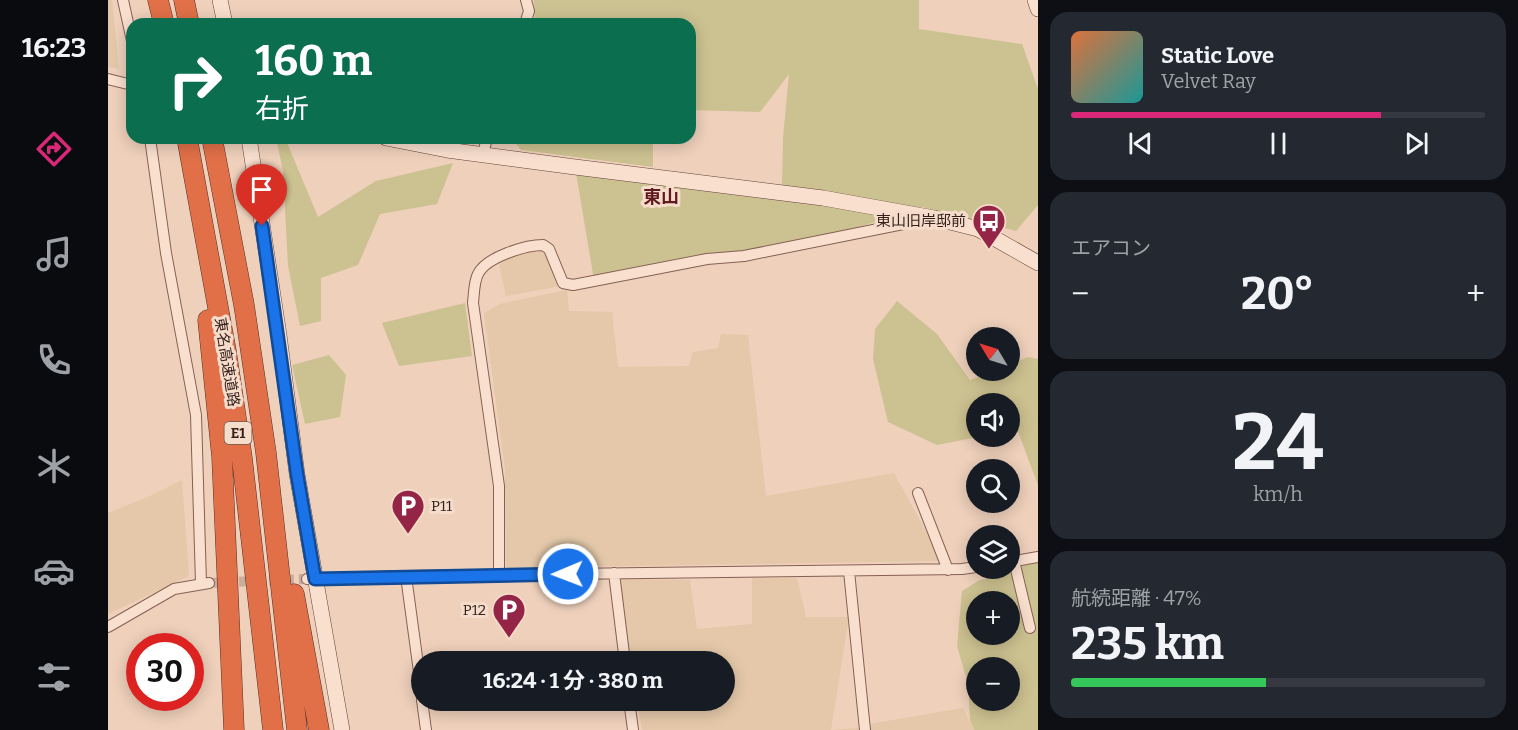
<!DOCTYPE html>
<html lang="ja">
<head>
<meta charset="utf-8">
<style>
  body { margin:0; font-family:Bitter,"Noto Sans JP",serif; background:#242831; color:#f1f3f6; height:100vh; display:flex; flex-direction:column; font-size:22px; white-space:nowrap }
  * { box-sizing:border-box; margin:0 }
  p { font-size:20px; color:#9ea1a6 }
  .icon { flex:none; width:33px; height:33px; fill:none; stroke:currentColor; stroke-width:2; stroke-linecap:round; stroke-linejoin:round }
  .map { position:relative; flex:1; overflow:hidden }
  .sheet { display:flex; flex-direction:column; gap:12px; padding:12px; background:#0d0f14; width:480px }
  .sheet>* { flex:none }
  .top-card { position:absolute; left:18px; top:18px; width:570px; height:126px; border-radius:18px; box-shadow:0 3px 15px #0003; background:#0b6e4f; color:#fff; overflow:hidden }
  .needle { width:39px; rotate:308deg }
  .buttons { position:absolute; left:858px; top:327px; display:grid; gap:12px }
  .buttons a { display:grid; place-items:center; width:54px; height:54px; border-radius:50%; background:#171b24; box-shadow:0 3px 15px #0003; font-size:30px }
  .speed { position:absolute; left:18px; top:633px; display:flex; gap:12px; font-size:30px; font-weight:700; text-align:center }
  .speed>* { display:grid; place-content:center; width:78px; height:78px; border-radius:50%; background:#171b24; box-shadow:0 3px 15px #0003; line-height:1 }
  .speed .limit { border:9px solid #d22; background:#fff; color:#111 }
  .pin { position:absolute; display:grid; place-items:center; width:51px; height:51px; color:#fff; margin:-62px -26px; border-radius:50% 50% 50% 0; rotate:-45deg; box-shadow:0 0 6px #0007 }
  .pin .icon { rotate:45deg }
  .me { position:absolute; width:66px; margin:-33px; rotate:269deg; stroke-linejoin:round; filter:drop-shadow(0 0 4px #0008) }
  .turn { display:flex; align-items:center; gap:21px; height:126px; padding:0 30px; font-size:27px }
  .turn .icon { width:78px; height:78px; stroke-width:2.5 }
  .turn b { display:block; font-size:42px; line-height:51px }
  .big { font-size:45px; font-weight:700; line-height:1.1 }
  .sheet .widget { flex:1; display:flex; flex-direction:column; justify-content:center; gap:9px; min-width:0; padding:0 21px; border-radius:18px; background:#242831 }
  .sheet .dial { align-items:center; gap:0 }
  .dial b { font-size:78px; line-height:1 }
  .song { display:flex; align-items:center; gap:18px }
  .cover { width:72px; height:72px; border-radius:9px; background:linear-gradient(135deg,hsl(20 70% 55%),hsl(180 70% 35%)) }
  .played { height:6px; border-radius:3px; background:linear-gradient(90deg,#db2777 75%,#363941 75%) }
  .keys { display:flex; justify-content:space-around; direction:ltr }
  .heat { display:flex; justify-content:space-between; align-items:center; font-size:33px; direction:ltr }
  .charge { height:9px; border-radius:4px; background:linear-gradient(90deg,#34c759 47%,#363941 0) }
  .trip { position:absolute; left:303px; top:651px; width:324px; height:60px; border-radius:30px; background:#171b24; box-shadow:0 3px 15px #0003; font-weight:700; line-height:60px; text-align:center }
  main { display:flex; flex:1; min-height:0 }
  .menu { display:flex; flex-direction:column; width:108px; justify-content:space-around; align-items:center; background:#090b0e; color:#9ea1a6 }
  .menu .icon { width:42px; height:42px }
  .menu .selected { color:#db2777 }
  .menu b { font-size:27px; color:#f1f3f6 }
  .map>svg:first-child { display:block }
  .farmland { fill:#e4c8a9 }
  .green { fill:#ccc190; fill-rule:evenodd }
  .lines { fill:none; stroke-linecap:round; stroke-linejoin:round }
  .street-tunnel { stroke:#c9ad9b; stroke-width:10; stroke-dasharray:10 5; stroke-linecap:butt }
  .street-casing { stroke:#856055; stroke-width:12 }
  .secondary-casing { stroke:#674239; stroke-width:16 }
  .highway-casing { stroke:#52312a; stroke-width:21 }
  .street { stroke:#f9dfce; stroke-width:10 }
  .secondary { stroke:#f9dfce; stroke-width:15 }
  .highway { stroke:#e17048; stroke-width:20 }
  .route-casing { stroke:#114b97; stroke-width:15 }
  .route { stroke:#1a73e8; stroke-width:10 }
  .labels { text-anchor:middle; stroke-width:6; stroke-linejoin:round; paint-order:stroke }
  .shield { fill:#f5dccb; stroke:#6e584f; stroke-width:1.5 }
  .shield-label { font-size:14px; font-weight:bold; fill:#341f1a }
  .poi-label { font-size:15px; fill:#341f1a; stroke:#f5dccb; text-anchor:end }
  .street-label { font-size:15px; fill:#341f1a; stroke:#f5dccb }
  .quarter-label { font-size:18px; font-weight:bold; fill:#611920; stroke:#f5dccb }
</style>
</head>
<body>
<main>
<nav class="menu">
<b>16:23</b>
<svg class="icon selected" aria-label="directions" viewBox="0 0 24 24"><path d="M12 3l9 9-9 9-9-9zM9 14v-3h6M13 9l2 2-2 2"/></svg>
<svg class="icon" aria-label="music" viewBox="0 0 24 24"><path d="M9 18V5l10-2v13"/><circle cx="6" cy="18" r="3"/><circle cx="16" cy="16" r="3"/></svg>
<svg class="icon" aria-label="phone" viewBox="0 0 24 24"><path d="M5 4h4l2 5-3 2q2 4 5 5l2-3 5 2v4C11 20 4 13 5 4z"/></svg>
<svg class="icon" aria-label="climate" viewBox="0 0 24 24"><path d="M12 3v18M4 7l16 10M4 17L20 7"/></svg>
<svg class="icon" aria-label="car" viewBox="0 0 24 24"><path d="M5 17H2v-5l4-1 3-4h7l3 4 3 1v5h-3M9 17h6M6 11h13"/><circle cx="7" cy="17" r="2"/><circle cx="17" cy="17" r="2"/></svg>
<svg class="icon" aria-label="filters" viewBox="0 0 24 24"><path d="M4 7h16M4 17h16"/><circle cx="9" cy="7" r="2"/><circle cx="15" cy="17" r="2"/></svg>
</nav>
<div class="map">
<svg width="930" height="730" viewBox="0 0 930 730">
  <rect width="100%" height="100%" fill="#eed0bb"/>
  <path class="farmland" d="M 0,0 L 4,0 L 11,69 L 0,67 Z
    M 435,249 L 452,286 L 398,296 L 391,264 L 403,255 Z
    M 459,290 L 461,311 L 504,312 L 510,367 L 581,366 L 585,352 L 610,348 L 613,334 L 640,335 L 658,496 L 786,473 L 834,561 L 398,568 L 397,469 L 376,313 L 392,304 Z
    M 74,480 L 81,576 L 0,614 L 0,513 L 42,496 Z
    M 644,578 L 689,578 L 698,617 L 741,617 L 723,730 L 751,728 L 767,723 L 855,708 L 866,730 L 534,730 L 529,701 L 616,700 L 616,662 L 523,661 L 510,579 L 582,580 L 589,629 L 644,624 Z"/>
  <path class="green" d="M 426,0 L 811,0 L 811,29 L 914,44 L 930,89 L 930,205 L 908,231 L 814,207 L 704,242 L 486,280 L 467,167 L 599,183 L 674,185 L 675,138 L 681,74 L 652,112 L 582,110 L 582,24 L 427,24 Z
    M 168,138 L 177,138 L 210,217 L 268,181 L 345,163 L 329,204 L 272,214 L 250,265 L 213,278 L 213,321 L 192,326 L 180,266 L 175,171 Z
    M 404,138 L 545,138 L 545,167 L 413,150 Z
    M 789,301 L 829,334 L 862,380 L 885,371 L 902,370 L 902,364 L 920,357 L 930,359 L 930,485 L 909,429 L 902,430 L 902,404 L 868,404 L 870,437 L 829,445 L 780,422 L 765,359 L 767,329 Z
    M 357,303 L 364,356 L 291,366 L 274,323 Z
    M 221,355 L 238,375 L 232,417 L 197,424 L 184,365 Z
    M 930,561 L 930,730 L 866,730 L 862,720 L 860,684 L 849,646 L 854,591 L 870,581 ZM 868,602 L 902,602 L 902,634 L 868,634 ZM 868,668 L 902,668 L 902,700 L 868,700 Z"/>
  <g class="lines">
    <path class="street-tunnel" d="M 101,583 L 199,579"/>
    <g class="street-casing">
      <path id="street" d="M 15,0 L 24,41
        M 417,24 L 421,11 L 418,0
        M 0,79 L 24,85
        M 42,138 L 58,253 L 88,415 L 93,583
        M 375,154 L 379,138
        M 810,493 L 840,570
        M 906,561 L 922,628
        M 902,562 L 930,557
        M 741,571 L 757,730
        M 506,573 L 517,662
        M 391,575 L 391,486 L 365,303 C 366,294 366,281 370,274 C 378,257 418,245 435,245 L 441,249 L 455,283 L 465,285 L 599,259 L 636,256 L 820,219
        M 298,576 L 314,694
        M 199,579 L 298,576 L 854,569 L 868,567
        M 0,627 L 66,589 L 101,583
        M 314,700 L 318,730
        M 521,700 L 525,730"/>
    </g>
    <g class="secondary-casing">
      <path id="secondary" d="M 112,0 L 117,24
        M 927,0 L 930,9
        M 141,138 L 171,335 L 189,474 L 234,730
        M 278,138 L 339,150 L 467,167 L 715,198 L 826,218 L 870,229 L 930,263"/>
    </g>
    <g class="highway-casing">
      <path id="highway" d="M 50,0 L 56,24
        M 76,0 L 81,24
        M 79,138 L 118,351 L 134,458 L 165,730
        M 104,138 L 136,305 L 158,453 L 189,730
        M 100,320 L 114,457 L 126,730
        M 186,594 L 211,730"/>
    </g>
    <use href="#street" class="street"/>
    <use href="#secondary" class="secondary"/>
    <use href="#highway" class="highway"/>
  </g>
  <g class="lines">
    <g class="route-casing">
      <path id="route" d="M 154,226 L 189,474 L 207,579 L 460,574"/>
    </g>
    <use href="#route" class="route"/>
  </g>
  <defs>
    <g id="bus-pin" transform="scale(1.725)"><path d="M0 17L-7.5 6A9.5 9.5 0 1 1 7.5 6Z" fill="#952547" stroke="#f5dccb"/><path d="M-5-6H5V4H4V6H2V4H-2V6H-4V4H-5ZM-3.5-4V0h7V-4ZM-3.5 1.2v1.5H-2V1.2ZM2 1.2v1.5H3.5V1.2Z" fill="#fff"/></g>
    <g id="parking-pin" transform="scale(1.725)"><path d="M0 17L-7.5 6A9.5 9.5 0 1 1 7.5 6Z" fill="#952547" stroke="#f5dccb"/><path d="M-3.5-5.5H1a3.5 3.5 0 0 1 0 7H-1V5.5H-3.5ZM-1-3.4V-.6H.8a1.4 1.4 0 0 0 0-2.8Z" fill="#fff"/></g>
  </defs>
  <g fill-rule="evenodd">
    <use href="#bus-pin" x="881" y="221"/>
    <use href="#parking-pin" x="300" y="506"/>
    <use href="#parking-pin" x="401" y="610"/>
  </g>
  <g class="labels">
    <rect class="shield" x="116.5" y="422" width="27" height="22" rx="4.5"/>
    <g class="shield-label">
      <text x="130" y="438">E1</text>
    </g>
    <g class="poi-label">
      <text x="858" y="226">東山旧岸邸前</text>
      <text x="323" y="511" text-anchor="start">P11</text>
      <text x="378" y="615">P12</text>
    </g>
    <g class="street-label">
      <text transform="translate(119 362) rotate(81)" y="5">東名高速道路</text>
    </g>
    <g class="quarter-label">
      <text x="553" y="203">東山</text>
    </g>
  </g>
</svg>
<div class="buttons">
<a><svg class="needle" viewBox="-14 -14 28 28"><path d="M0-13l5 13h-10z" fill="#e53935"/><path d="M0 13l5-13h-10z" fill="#9ea1a6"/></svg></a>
<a><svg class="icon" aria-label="sound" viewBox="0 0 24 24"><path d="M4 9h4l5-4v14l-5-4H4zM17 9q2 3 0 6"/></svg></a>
<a><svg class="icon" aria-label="search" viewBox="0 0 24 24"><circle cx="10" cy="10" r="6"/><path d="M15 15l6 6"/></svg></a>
<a><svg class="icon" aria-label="layers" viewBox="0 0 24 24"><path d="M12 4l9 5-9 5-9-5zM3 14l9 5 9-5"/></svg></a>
<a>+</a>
<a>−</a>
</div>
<div class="speed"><div class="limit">30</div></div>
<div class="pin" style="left:154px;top:226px;background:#d93025"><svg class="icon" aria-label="arrive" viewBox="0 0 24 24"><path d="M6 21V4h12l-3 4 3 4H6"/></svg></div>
<svg class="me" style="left:460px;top:574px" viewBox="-20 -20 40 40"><circle r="17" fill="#1a73e8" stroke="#fff" stroke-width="3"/><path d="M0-11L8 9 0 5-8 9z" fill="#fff"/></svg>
<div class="trip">16:24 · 1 分 · 380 m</div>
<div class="top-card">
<div class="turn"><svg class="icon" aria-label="right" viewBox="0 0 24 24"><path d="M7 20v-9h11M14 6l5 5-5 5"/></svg><div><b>160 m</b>右折</div></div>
</div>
</div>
<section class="sheet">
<div class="widget">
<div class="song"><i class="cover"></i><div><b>Static Love</b><p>Velvet Ray</p></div></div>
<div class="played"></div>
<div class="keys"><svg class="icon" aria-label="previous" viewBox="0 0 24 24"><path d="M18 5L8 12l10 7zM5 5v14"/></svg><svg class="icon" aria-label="pause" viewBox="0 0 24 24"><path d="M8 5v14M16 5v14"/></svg><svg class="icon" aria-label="next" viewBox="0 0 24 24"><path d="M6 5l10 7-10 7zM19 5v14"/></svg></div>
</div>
<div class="widget"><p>エアコン</p>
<div class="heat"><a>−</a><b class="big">20°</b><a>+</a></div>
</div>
<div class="widget dial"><b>24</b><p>km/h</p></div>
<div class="widget"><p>航続距離 · 47%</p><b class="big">235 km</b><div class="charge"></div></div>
</section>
</main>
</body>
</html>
